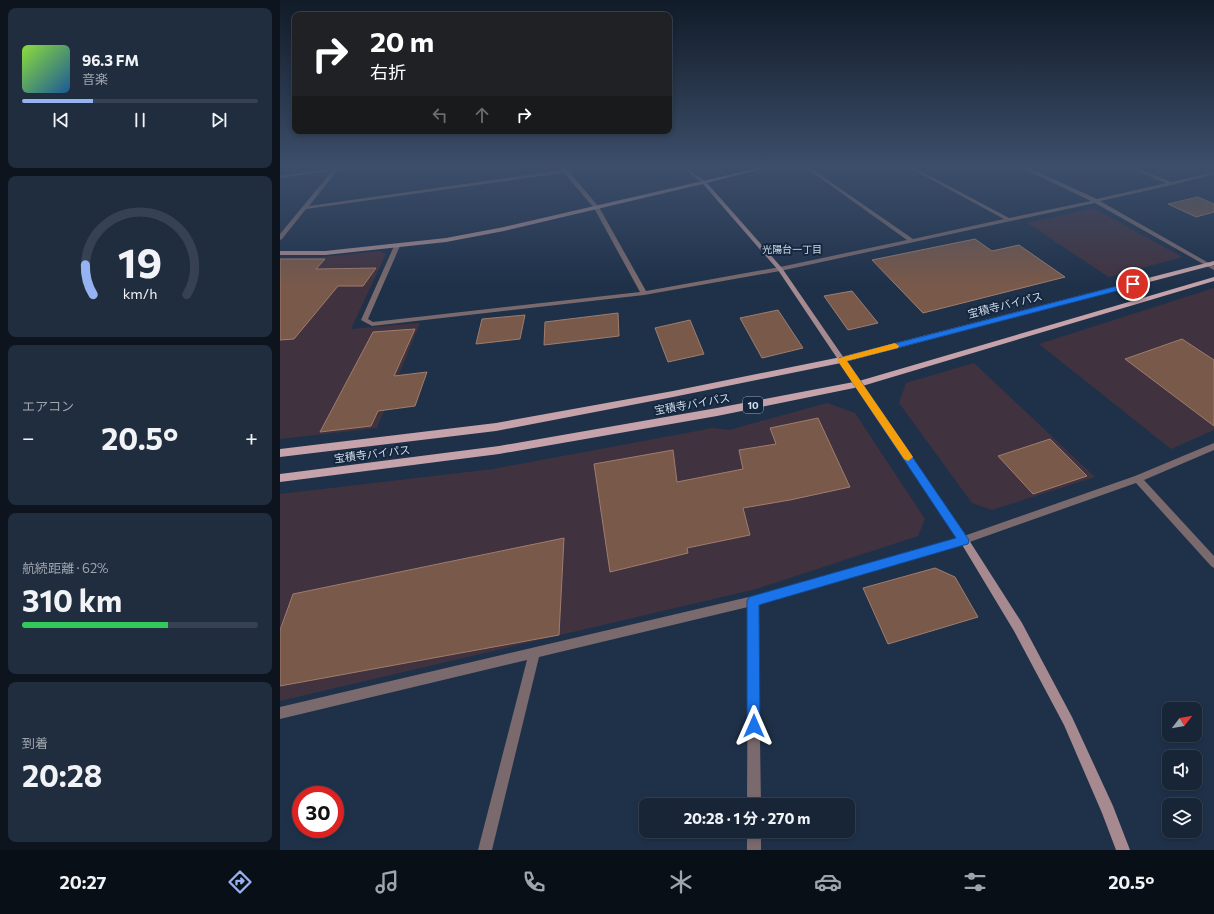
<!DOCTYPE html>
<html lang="ja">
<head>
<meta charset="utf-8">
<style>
  body { margin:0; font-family:Commissioner,"Noto Sans JP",sans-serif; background:#202d3f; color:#f1f3f6; height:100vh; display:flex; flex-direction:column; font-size:15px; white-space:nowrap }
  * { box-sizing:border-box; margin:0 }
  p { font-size:13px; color:#9ea5ad }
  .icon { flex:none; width:22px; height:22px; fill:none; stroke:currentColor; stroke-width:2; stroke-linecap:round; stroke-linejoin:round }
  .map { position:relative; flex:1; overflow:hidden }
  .sheet { display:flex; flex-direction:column; gap:8px; padding:8px; background:#0d141e; width:280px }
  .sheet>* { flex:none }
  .guide { position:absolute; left:12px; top:12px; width:380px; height:122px; border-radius:8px; box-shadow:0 2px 6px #0003,0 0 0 1px #364252; background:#202124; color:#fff; overflow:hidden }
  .needle { width:26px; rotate:59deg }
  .fabs { position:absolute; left:882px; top:702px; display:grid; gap:8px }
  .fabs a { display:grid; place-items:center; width:40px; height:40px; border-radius:8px; background:#172537; box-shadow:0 2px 6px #0003,0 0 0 1px #364252; font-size:20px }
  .speed { position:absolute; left:12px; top:786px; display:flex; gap:8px; font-size:20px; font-weight:700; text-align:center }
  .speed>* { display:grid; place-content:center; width:52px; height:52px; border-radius:50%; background:#172537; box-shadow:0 2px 6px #0003,0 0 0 1px #364252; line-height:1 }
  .speed .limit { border:6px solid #d22; background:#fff; color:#111 }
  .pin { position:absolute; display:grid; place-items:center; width:34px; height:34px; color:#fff; margin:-17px; border:2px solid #fff; border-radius:50%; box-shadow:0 1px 4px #0007 }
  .me { position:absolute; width:44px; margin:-22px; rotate:0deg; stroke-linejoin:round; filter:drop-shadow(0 0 3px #0008) }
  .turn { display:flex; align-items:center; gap:14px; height:84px; padding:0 12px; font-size:18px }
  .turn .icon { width:52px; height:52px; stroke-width:2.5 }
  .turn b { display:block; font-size:28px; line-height:34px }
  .lanes { display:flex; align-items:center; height:38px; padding:0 12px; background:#0003; justify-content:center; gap:20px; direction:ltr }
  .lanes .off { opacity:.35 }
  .big { font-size:30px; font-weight:700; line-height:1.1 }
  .sheet .widget { flex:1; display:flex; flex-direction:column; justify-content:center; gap:6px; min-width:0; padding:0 14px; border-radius:8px; background:#202d3f }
  .sheet .dial { align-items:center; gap:0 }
  .dial svg { height:104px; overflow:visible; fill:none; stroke:#364252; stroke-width:7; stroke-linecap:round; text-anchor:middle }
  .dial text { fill:#f1f3f6; stroke:none }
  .song { display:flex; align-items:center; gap:12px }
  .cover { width:48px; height:48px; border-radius:6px; background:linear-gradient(135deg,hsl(90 70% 55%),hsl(210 70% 35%)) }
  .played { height:4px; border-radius:2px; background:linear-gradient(90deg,#95b2f1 30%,#364252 30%) }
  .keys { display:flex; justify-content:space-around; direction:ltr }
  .heat { display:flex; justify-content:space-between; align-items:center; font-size:22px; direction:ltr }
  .charge { height:6px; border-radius:3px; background:linear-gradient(90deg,#34c759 62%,#364252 0) }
  .trip { position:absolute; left:359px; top:798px; width:216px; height:40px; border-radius:8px; background:#172537; box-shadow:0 2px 6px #0003,0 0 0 1px #364252; font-weight:700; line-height:40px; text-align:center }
  .tab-bar { display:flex; height:64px; justify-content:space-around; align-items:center; background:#090f16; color:#9ea5ad }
  .tab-bar .icon { width:28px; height:28px }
  .tab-bar .on { color:#95b2f1 }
  .tab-bar b { font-size:18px; color:#f1f3f6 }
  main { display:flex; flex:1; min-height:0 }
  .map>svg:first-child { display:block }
  .commercial { fill:#41323f }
  .building { fill:#79594a; stroke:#9f7d6d }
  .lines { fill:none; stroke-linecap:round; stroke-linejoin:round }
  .street { fill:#7b6a6d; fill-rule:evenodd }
  .secondary { fill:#a68a8f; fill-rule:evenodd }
  .primary { fill:#c6a3aa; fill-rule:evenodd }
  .route { fill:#1a73e8; stroke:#114b97 }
  .slow { fill:#f59e0b }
  .labels { text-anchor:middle; stroke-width:4; stroke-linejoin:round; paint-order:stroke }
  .far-neighbourhood-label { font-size:10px; fill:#d0dceb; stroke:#15273e }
  .shield { fill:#15273e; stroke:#98a6b7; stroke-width:1 }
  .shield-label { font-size:10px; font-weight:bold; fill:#d0dceb }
  .street-label { font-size:11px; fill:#d0dceb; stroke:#15273e }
</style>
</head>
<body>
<main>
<section class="sheet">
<div class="widget">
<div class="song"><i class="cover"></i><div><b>96.3 FM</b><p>音楽</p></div></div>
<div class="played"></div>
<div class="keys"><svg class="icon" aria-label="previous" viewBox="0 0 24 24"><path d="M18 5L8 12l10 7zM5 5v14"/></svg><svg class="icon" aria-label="pause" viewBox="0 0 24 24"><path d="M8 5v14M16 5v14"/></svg><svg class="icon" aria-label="next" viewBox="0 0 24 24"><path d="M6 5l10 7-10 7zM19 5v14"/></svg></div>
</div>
<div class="widget dial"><svg viewBox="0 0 100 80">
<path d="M14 69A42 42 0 1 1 86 69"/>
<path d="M14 69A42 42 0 0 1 8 46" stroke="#95b2f1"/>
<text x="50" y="56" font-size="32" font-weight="700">19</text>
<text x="50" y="72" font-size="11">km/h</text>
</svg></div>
<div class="widget"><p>エアコン</p>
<div class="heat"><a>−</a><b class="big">20.5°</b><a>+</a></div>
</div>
<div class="widget"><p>航続距離 · 62%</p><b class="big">310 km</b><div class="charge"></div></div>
<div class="widget"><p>到着</p><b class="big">20:28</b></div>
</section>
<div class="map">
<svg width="934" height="850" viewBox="0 0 934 850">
  <rect width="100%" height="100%" fill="#1f3149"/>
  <path class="commercial" d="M 814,208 L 902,257 L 829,277 L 747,223 Z
    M 100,251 L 106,254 L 71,329 L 140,323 L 97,428 L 0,439 L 0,258 L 42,257 Z
    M 934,288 L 934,430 L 891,449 L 759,344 Z
    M 694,363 L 815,477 L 712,510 L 692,503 L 619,403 L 626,383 Z
    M 547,403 L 575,413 L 645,519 L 638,536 L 476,589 L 0,701 L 0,494 L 213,469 L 433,428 L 449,430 Z"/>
  <path class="building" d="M 918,197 L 934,204 L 934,212 L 916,217 L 888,204 Z
    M 695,239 L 712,251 L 739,245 L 785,277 L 643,313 L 592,260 Z
    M 0,259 L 45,259 L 36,269 L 96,268 L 83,286 L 58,286 L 14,339 L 0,340 Z
    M 572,291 L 598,323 L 568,330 L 544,296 Z
    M 498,310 L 523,348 L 482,358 L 460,318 Z
    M 338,313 L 339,336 L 264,345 L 265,322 Z
    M 245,315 L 240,339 L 196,344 L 202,319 Z
    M 410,320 L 424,354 L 388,362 L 375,328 Z
    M 135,329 L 114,376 L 147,372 L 135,406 L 98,411 L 91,426 L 40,432 L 93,332 Z
    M 902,339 L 934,360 L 934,426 L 845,359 Z
    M 538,418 L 570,487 L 510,500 L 463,508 L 470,535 L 407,548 L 408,553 L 330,572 L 314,464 L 393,450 L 397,482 L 463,469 L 459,450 L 496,444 L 490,428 Z
    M 770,439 L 807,476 L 753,494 L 718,456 Z
    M 284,538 L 279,635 L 0,686 L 0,630 L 13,594 Z
    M 655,568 L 675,577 L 698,617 L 608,644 L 583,588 Z"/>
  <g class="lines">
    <path class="street" d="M 76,167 L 57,171 L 29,206 L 282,170 L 281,167 L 285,167 L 319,207 L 366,291 L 500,267 L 627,240 L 525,167 L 529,167 L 633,239 L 724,219 L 628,167 L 633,167 L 729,218 L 811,201 L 742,168 L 742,167 L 747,167 L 817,199 L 886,183 L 849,168 L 849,167 L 854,167 L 891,182 L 934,172 L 934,174 L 892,185 L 820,201 L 934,266 L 934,270 L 815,203 L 500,271 L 364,295 L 92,326 L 81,320 L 114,246 L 117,244 L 120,246 L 88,319 L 93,322 L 360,292 L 314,208 L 284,173 L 26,209 L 2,239 L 0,240 L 0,234 L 52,171 L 0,178 L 0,176 L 56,168 Z
      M 402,167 L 406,167 L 426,182 L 422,183 Z
      M 934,443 L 934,450 L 864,480 L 934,556 L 934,568 L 931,566 L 856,483 L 684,544 L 478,605 L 481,805 L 467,805 L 468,607 L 259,657 L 212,850 L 198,850 L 247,660 L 0,719 L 0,707 L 473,596 L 684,536 L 855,476 Z
      M 467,831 L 481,831 L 481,850 L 467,850 Z"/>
    <path class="secondary" d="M 483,167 L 489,167 L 427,183 L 502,268 L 687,537 L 742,623 L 792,717 L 833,806 L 850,850 L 836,850 L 822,813 L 784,725 L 734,631 L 681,543 L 498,270 L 423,184 L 224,231 L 166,242 L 45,255 L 0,255 L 0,251 L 45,251 L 166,238 L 224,227 Z"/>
    <path class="primary" d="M 934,261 L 934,265 L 561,363 L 393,397 L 216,431 L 0,457 L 0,449 L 216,423 L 393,391 L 561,357 Z
      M 934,277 L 934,281 L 579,387 L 437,416 L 219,454 L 0,482 L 0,474 L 219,446 L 437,408 L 579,381 Z"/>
  </g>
  <linearGradient id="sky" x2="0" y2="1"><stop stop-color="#111b28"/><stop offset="0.58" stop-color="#3c4e6a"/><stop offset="1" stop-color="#3c4e6a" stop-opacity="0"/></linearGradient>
  <rect width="934" height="286" fill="url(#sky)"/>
  <path class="route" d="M 853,282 L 857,284 L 856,286 L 567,361 L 689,540 L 688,544 L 684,545 L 479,605 L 480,726 L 478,731 L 474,733 L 469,731 L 467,726 L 467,601 L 469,597 L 676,538 L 559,362 L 559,358 Z"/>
  <path class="slow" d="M 615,343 L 619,346 L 618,348 L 567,361 L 631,454 L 633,457 L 628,461 L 624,459 L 557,360 L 559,358 Z"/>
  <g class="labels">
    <g class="far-neighbourhood-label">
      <text x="512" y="253">光陽台一丁目</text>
    </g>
    <rect class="shield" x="463" y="397" width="20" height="16" rx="3"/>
    <g class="shield-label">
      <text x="473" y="409">10</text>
    </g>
    <g class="street-label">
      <text transform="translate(725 305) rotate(-14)" y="4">宝積寺バイパス</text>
      <text transform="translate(412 404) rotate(-10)" y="4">宝積寺バイパス</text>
      <text transform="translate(92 454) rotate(-7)" y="4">宝積寺バイパス</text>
    </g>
  </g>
</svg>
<div class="fabs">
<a><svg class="needle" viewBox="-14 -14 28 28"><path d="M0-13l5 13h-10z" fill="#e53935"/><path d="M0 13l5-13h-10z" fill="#9ea5ad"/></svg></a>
<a><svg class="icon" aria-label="sound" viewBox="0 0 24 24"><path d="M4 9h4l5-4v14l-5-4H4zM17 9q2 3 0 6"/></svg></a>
<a><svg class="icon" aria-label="layers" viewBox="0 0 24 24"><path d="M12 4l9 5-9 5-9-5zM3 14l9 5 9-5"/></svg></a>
</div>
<div class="speed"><div class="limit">30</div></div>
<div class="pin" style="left:853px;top:284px;background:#d93025"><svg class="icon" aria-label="arrive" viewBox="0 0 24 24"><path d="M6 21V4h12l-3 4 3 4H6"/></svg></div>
<svg class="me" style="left:474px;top:726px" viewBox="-20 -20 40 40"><path d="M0-17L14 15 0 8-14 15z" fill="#1a73e8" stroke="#fff" stroke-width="4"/></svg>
<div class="trip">20:28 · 1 分 · 270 m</div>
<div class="guide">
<div class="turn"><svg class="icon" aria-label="right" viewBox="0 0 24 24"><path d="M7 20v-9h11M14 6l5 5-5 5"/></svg><div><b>20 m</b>右折</div></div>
<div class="lanes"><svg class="icon off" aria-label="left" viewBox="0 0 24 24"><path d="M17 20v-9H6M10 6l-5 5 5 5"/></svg><svg class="icon off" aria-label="ahead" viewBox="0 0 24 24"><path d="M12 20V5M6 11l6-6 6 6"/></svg><svg class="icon" aria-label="right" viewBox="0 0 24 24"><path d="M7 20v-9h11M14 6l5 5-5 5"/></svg></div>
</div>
</div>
</main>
<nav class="tab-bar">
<b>20:27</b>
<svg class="icon on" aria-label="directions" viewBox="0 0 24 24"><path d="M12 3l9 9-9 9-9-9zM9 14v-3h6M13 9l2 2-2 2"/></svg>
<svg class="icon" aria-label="music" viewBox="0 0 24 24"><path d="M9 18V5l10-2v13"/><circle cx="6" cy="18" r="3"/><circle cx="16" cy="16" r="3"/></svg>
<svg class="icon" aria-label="phone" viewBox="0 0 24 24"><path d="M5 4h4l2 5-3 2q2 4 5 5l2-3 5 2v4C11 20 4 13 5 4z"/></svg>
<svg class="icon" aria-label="climate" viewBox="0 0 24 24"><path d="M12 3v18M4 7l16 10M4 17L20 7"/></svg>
<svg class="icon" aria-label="car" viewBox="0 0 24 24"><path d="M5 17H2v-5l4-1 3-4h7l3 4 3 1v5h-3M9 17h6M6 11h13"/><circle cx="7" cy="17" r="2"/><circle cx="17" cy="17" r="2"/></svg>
<svg class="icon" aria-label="filters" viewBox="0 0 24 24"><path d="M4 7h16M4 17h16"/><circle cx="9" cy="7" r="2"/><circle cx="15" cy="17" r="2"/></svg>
<b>20.5°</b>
</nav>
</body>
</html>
